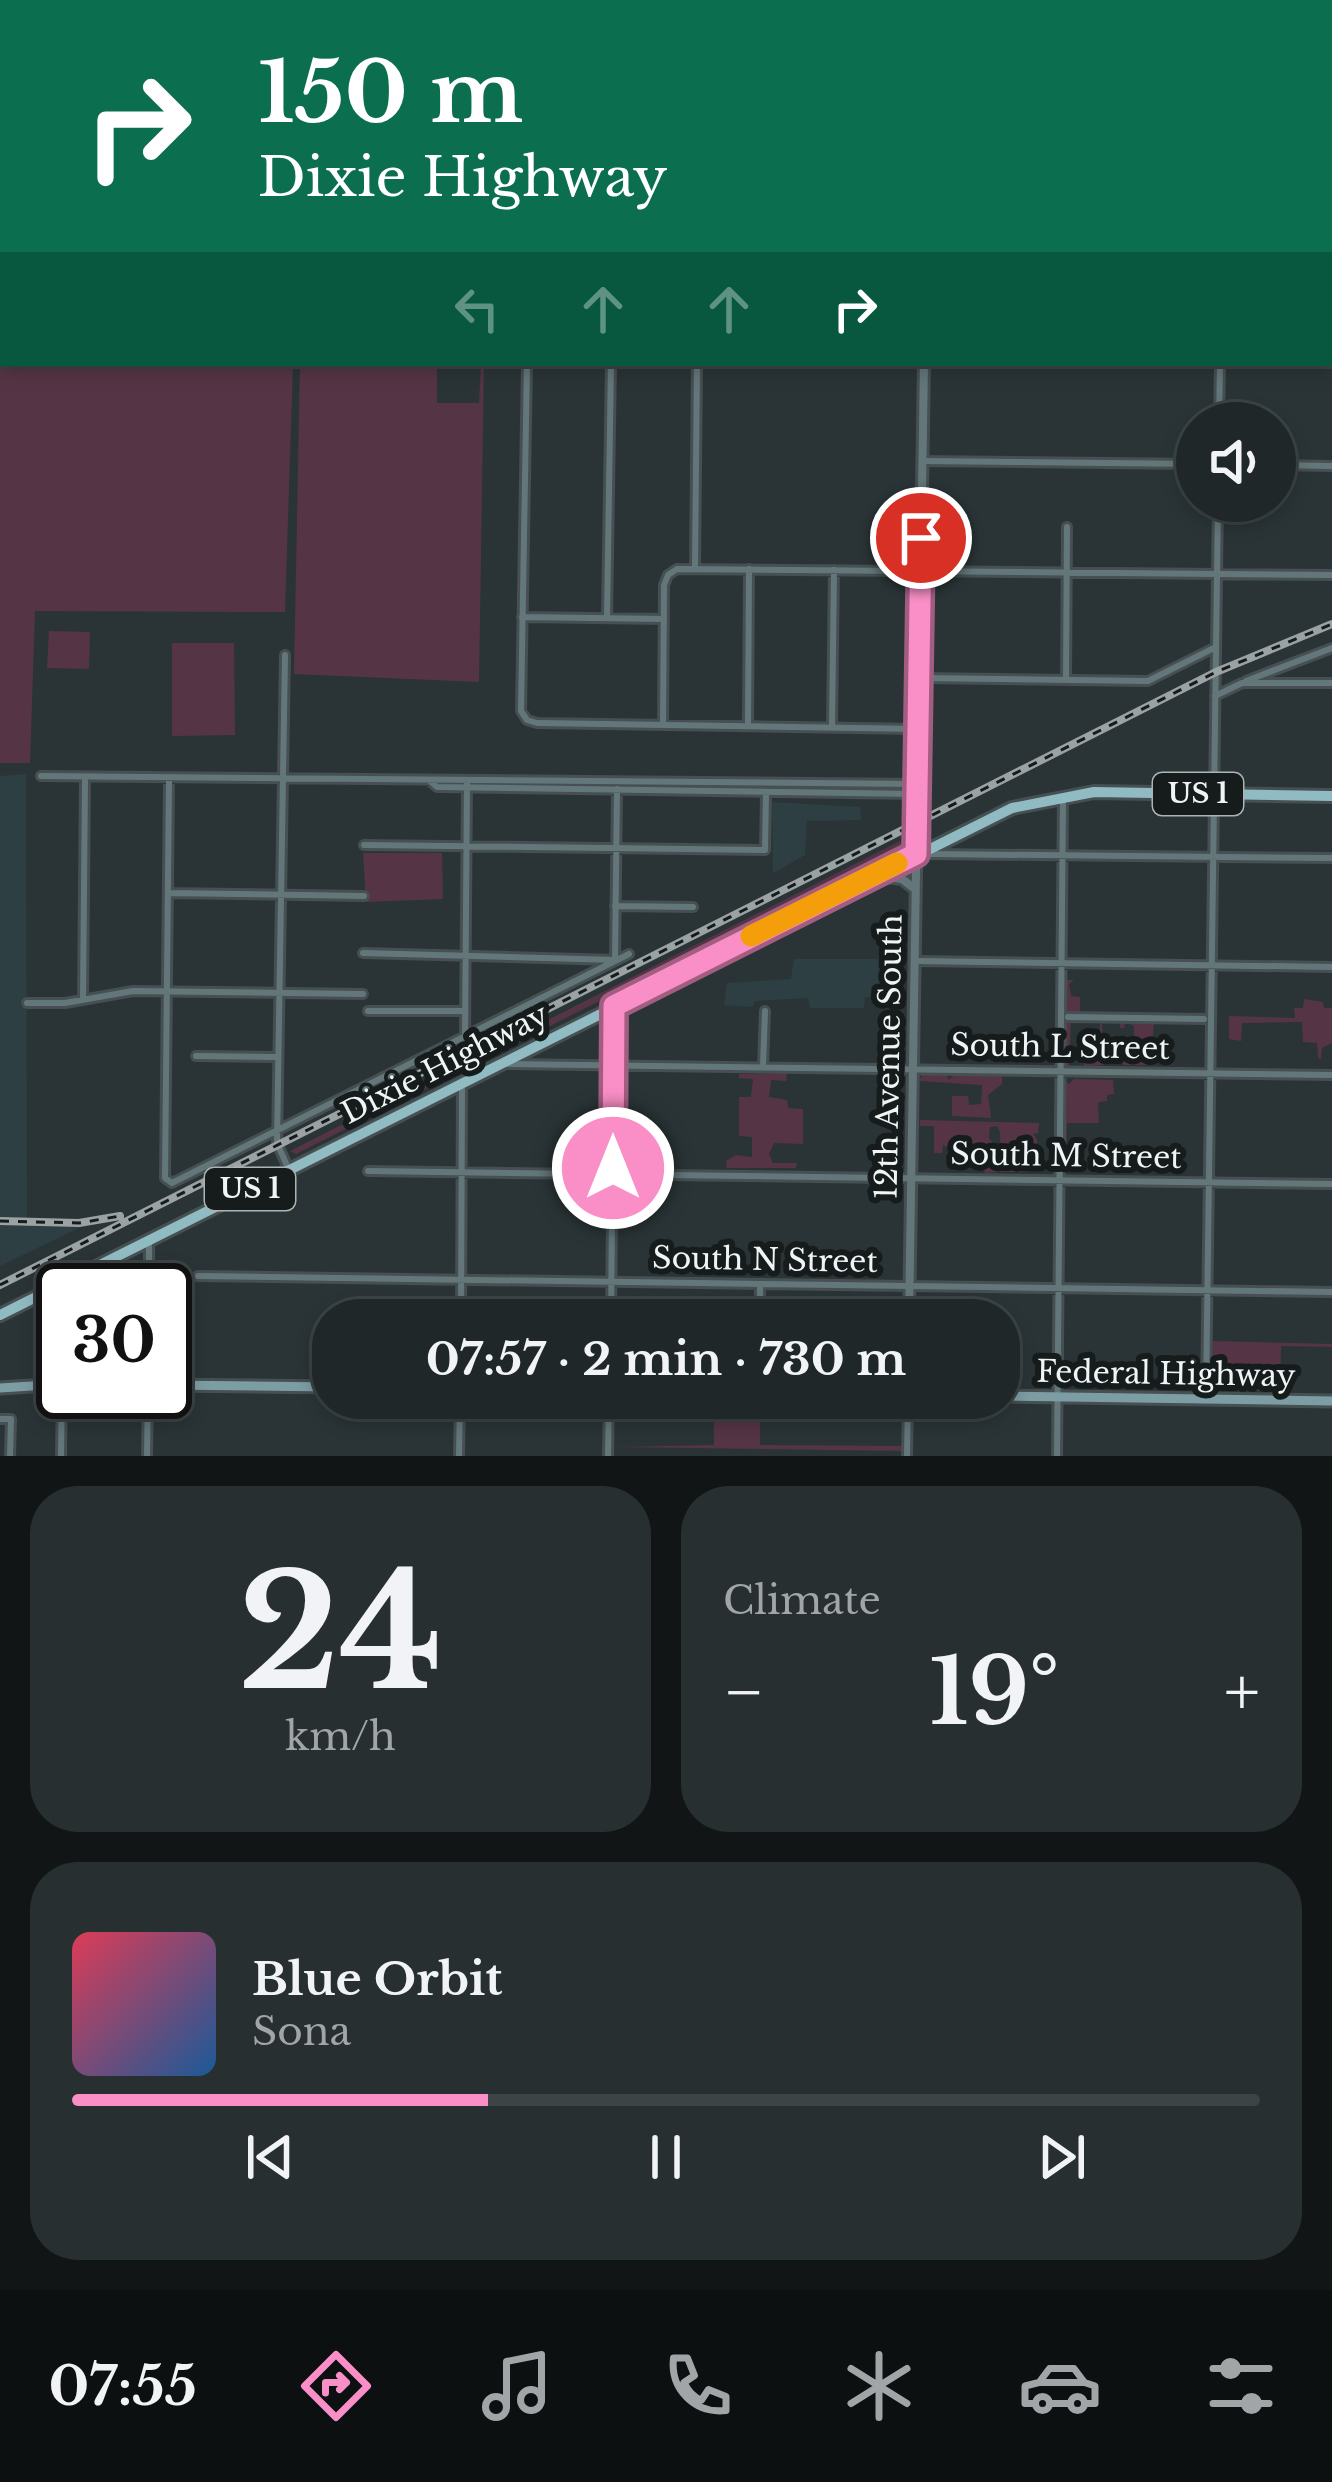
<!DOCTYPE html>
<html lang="en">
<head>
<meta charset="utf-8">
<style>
  body { margin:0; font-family:"Libre Baskerville",serif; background:#282f30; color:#f1f3f6; height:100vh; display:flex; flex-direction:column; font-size:45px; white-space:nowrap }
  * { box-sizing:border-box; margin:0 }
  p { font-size:39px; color:#a2a5a8 }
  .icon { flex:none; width:66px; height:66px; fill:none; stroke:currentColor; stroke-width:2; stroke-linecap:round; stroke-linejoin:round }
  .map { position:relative; height:1456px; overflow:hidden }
  .side { display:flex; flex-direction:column; gap:30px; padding:30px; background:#121516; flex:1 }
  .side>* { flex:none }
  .banner { position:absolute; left:0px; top:0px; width:1332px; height:366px; box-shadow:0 6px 18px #0003,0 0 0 3px #3d4445; background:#0b6e4f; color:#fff; overflow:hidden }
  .tools { position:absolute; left:1176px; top:402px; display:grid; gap:24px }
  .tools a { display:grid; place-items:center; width:120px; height:120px; border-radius:50%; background:#202728; box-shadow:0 6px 18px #0003,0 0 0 3px #3d4445; font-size:60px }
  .speed { position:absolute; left:36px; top:1263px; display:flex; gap:24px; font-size:60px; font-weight:700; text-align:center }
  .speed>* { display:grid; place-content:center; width:156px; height:156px; border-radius:50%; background:#202728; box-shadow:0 6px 18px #0003,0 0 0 3px #3d4445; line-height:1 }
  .speed .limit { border:6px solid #111; border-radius:18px; background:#fff; color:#111 }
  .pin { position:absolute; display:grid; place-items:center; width:102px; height:102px; color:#fff; margin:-51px; border:6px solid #fff; border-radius:50%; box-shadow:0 3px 12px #0007 }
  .me { position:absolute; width:132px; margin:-66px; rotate:0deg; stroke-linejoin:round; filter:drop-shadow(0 0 9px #0008) }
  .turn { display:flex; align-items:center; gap:42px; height:252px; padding:0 60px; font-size:54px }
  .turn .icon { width:156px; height:156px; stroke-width:2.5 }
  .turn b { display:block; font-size:84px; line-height:102px }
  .lanes { display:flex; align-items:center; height:114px; padding:0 60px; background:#0003; justify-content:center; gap:60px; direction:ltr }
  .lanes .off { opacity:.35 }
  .big { font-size:90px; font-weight:700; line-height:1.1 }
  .side .tile { flex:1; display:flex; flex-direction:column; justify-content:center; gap:18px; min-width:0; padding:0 42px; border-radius:48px; background:#282f30 }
  .side .dial { align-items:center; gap:0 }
  .dial b { font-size:156px; line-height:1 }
  .song { display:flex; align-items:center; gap:36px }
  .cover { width:144px; height:144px; border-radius:18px; background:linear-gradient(135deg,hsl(350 70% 55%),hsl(210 70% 35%)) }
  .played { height:12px; border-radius:6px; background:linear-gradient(90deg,#fa8fc7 35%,#3d4445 35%) }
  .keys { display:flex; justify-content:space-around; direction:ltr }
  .heat { display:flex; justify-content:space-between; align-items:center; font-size:66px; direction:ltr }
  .side .tiles { flex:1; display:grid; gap:30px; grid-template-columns:1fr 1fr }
  .tile:last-child { grid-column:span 2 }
  .trip { position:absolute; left:312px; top:1299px; width:708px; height:120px; border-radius:48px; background:#202728; box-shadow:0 6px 18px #0003,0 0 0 3px #3d4445; font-weight:700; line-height:120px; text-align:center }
  .tabs { display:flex; height:192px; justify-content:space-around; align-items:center; background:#0d1010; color:#a2a5a8 }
  .tabs .icon { width:84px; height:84px }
  .tabs .on { color:#fa8fc7 }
  .tabs b { font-size:54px; color:#f1f3f6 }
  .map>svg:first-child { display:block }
  .built { fill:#2e3f43 }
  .green { fill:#553545 }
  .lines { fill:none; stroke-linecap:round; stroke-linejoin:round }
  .minor-casing { stroke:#464f51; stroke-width:12 }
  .tertiary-casing { stroke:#464f51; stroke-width:14 }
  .secondary-casing { stroke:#464f51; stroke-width:15 }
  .primary-casing { stroke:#464f51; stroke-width:16 }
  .minor { stroke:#63777b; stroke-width:6 }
  .tertiary { stroke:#63777b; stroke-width:8 }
  .secondary { stroke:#7d9da4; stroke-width:9 }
  .primary { stroke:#91bbc3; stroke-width:10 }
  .rail-casing { stroke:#9aa2a3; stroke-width:8 }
  .rail { stroke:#161b1b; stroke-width:3; stroke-dasharray:9; stroke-linecap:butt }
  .route-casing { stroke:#a25d81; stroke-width:30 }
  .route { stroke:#fa8fc7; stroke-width:21 }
  .slow { stroke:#f59e0b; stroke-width:21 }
  .labels { text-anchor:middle; stroke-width:12; stroke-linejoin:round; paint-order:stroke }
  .shield { fill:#161b1b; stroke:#aeb4b4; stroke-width:3 }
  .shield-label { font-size:27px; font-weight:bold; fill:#eff5f6 }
  .street-label { font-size:30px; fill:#eff5f6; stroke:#161b1b }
</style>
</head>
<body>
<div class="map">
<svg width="1332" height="1456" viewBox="0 0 1332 1456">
  <rect width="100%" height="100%" fill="#2a3436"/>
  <path class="built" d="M 26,774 L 27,1222 L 81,1227 L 0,1266 L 0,776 Z
    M 772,802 L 860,807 L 861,820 L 807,821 L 805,855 L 773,873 Z
    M 794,959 L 883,959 L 881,998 L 865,997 L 864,1008 L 810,1008 L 808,998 L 755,1001 L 752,1007 L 724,1005 L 727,983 L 791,979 Z"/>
  <path class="green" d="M 0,0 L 491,0 L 3,3 L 3,363 L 293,363 L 285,612 L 35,611 L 30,763 L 0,763 Z
    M 300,363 L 437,363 L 437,403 L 479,403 L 481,363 L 484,363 L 479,682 L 294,674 Z
    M 49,631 L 90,632 L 89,669 L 47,668 Z
    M 172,643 L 234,643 L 235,735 L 172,736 Z
    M 900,841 L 903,848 L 296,1154 L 290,1151 Z
    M 363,853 L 442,853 L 443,899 L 366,902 Z
    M 1066,980 L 1074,980 L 1069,984 L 1071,996 L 1080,997 L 1080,1015 L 1188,1018 L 1188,1022 L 1154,1021 L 1153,1036 L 1147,1037 L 1148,1044 L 1136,1044 L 1136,1054 L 1148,1058 L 1147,1065 L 1123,1065 L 1123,1059 L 1133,1058 L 1134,1026 L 1126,1022 L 1124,1028 L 1120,1028 L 1119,1020 L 1102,1020 L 1103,1065 L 1084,1066 L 1084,1059 L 1100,1058 L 1100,1022 L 1071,1020 L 1069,1066 L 1066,1065 Z
    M 1304,999 L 1323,1002 L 1324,1008 L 1332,1008 L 1332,1043 L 1322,1048 L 1321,1059 L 1318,1058 L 1317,1043 L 1303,1042 L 1302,1022 L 1242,1023 L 1241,1041 L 1229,1039 L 1229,1016 L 1295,1018 L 1294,1008 L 1303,1008 Z
    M 1002,1072 L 1002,1084 L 988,1095 L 991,1118 L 952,1116 L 952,1096 L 968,1096 L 969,1105 L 981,1104 L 982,1085 L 919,1081 L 922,1075 L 947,1075 L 948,1080 L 957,1073 Z
    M 787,1073 L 786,1081 L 771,1080 L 769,1097 L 787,1100 L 788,1108 L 803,1109 L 803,1144 L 774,1143 L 769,1154 L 773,1163 L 797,1163 L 796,1168 L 727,1168 L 726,1161 L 736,1155 L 752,1157 L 752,1137 L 739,1136 L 739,1097 L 751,1097 L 753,1079 L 739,1078 L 739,1074 Z
    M 1063,1079 L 1069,1084 L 1074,1079 L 1113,1080 L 1114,1094 L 1107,1095 L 1107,1101 L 1098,1102 L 1099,1123 L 1067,1123 L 1066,1170 L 1063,1170 Z
    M 920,1120 L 1039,1123 L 1038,1133 L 1033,1134 L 1037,1139 L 1037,1165 L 1031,1165 L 1030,1172 L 1019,1172 L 1016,1141 L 1009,1141 L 1003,1159 L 1015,1164 L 1015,1172 L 1001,1172 L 1000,1132 L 997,1126 L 990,1127 L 989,1138 L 997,1148 L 998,1172 L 985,1173 L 977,1149 L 961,1152 L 961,1145 L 956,1151 L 943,1145 L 942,1153 L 934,1153 L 934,1126 L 920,1126 Z
    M 1213,1341 L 1332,1344 L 1332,1347 L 1281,1346 L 1280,1391 L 1213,1391 Z
    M 714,1400 L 782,1400 L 782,1417 L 760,1417 L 760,1445 L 903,1446 L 903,1451 L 615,1447 L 714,1445 Z"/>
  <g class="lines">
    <g class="minor-casing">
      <path id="minor" d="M 533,3 L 534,0
        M 701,3 L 701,0
        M 1227,3 L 1227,0
        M 1329,31 L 1332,31
        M 1329,140 L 1332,140
        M 1329,249 L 1332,249
        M 1329,358 L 1332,358
        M 527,363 L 521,711 L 527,720 L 537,723 L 919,729
        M 1219,423 L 1220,363
        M 922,461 L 1197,464
        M 1275,465 L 1332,466
        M 695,568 L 697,363
        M 522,617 L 664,619
        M 607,618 L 611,363
        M 285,655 L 277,1143 L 289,1170
        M 920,678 L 1148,681 L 1214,648
        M 1066,680 L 1067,527
        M 1246,681 L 1332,648
        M 1215,696 L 1242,683 L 1332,683
        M 663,725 L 664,585 L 668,575 L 677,569 L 1332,575
        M 748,726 L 749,569
        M 832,727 L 834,570
        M 41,776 L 919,784
        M 169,779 L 165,1178 L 172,1183 L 629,954
        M 431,782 L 437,787 L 918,794
        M 364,845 L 765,850 L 766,793
        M 928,854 L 1332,858
        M 169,893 L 364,896
        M 615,906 L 693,907
        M 363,953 L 615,960 L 617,789
        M 916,961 L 1332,967
        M 83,1000 L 85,778
        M 27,1003 L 65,1003 L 133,991 L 363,994
        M 368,1011 L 465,1011
        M 1068,1017 L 1204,1019
        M 465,1038 L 467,783
        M 196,1056 L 276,1057
        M 508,1064 L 1332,1075
        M 763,1067 L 765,1011
        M 368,1171 L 1332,1184
        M 149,1240 L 149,1290
        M 198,1276 L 1332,1292
        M 461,1320 L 462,1084
        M 611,1320 L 614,1006
        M 760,1320 L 760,1284
        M 1206,1397 L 1218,501
        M 0,1419 L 11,1419 L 10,1456
        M 61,1456 L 63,1302
        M 147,1456 L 148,1392
        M 459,1456 L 460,1398
        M 608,1456 L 609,1398
        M 907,1456 L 908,1398
        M 1057,1456 L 1063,800"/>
    </g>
    <g class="tertiary-casing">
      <path id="tertiary" d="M 928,3 L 928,0
        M 880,876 L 902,879 L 915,889
        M 909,1320 L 924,363"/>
    </g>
    <g class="secondary-casing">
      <path id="secondary" d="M 165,1385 L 333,1387
        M 0,1388 L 63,1384
        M 999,1396 L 1332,1401"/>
    </g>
    <g class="primary-casing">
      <path id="primary" d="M 0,1315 L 1012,808 L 1094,792 L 1332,796"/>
    </g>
    <use href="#minor" class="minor"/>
    <use href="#tertiary" class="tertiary"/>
    <use href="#secondary" class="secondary"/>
    <use href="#primary" class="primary"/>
    <g class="rail-casing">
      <path id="rail" d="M 0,1221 L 79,1223 L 120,1216
        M 0,1285 L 1216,672 L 1332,624"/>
    </g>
    <use href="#rail" class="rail"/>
  </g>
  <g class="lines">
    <g class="route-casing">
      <path id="route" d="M 613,1168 L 614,1006 L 916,854 L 921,538"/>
    </g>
    <use href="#route" class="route"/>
    <path class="slow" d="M 751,936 L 897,863"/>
  </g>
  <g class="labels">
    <g class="shield">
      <rect x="1153" y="773" width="90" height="42" rx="9"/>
      <rect x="205" y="1168" width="90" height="42" rx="9"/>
    </g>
    <g class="shield-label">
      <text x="1198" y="803">US 1</text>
      <text x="250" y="1198">US 1</text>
    </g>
    <g class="street-label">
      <text transform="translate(1060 1047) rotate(1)" y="10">South L Street</text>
      <text transform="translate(889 1057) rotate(-89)" y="10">12th Avenue South</text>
      <text transform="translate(445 1064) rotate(-27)" y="10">Dixie Highway</text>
      <text transform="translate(1066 1156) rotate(1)" y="10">South M Street</text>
      <text transform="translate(765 1260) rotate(1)" y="10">South N Street</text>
      <text transform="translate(1166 1374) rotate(1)" y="10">Federal Highway</text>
    </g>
  </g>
</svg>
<div class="tools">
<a><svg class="icon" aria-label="sound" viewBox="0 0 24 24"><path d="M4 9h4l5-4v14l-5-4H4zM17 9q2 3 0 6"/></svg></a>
</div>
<div class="speed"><div class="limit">30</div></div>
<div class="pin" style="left:921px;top:538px;background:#d93025"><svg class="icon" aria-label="arrive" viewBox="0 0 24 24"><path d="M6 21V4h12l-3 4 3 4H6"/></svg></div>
<svg class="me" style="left:613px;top:1168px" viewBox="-20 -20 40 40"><circle r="17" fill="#fa8fc7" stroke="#fff" stroke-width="3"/><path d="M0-11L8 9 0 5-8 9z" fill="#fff"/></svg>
<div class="trip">07:57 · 2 min · 730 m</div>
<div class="banner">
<div class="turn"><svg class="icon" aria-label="right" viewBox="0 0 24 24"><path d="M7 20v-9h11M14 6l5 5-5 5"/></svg><div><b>150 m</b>Dixie Highway</div></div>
<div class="lanes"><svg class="icon off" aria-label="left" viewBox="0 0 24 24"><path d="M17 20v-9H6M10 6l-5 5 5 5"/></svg><svg class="icon off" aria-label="ahead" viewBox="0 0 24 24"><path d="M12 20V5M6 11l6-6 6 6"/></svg><svg class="icon off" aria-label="ahead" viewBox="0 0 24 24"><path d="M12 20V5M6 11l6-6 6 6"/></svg><svg class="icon" aria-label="right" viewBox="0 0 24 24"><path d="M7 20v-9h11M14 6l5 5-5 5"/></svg></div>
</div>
</div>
<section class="side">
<div class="tiles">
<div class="tile dial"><b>24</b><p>km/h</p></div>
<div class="tile"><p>Climate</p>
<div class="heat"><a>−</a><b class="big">19°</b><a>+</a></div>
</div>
<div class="tile">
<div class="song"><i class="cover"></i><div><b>Blue Orbit</b><p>Sona</p></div></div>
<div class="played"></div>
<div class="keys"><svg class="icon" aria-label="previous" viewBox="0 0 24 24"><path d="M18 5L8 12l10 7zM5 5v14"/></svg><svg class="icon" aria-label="pause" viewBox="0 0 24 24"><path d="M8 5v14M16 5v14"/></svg><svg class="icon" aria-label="next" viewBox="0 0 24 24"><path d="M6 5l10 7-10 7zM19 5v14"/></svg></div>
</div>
</div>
</section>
<nav class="tabs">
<b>07:55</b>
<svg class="icon on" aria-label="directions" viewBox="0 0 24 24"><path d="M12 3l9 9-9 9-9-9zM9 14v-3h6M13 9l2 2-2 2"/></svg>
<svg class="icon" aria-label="music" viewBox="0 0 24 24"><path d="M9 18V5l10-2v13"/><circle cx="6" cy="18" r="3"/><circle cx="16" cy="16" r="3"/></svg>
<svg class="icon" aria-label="phone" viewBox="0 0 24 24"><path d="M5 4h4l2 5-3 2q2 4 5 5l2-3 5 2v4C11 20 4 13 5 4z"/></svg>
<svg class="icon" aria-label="climate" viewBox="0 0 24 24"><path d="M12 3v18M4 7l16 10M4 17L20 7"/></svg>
<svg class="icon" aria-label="car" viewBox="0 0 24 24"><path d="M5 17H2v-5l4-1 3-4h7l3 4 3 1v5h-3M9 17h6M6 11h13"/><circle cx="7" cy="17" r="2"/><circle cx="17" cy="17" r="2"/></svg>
<svg class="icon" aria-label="filters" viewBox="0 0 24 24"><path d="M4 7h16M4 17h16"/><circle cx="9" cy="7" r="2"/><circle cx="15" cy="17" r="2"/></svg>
</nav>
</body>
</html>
